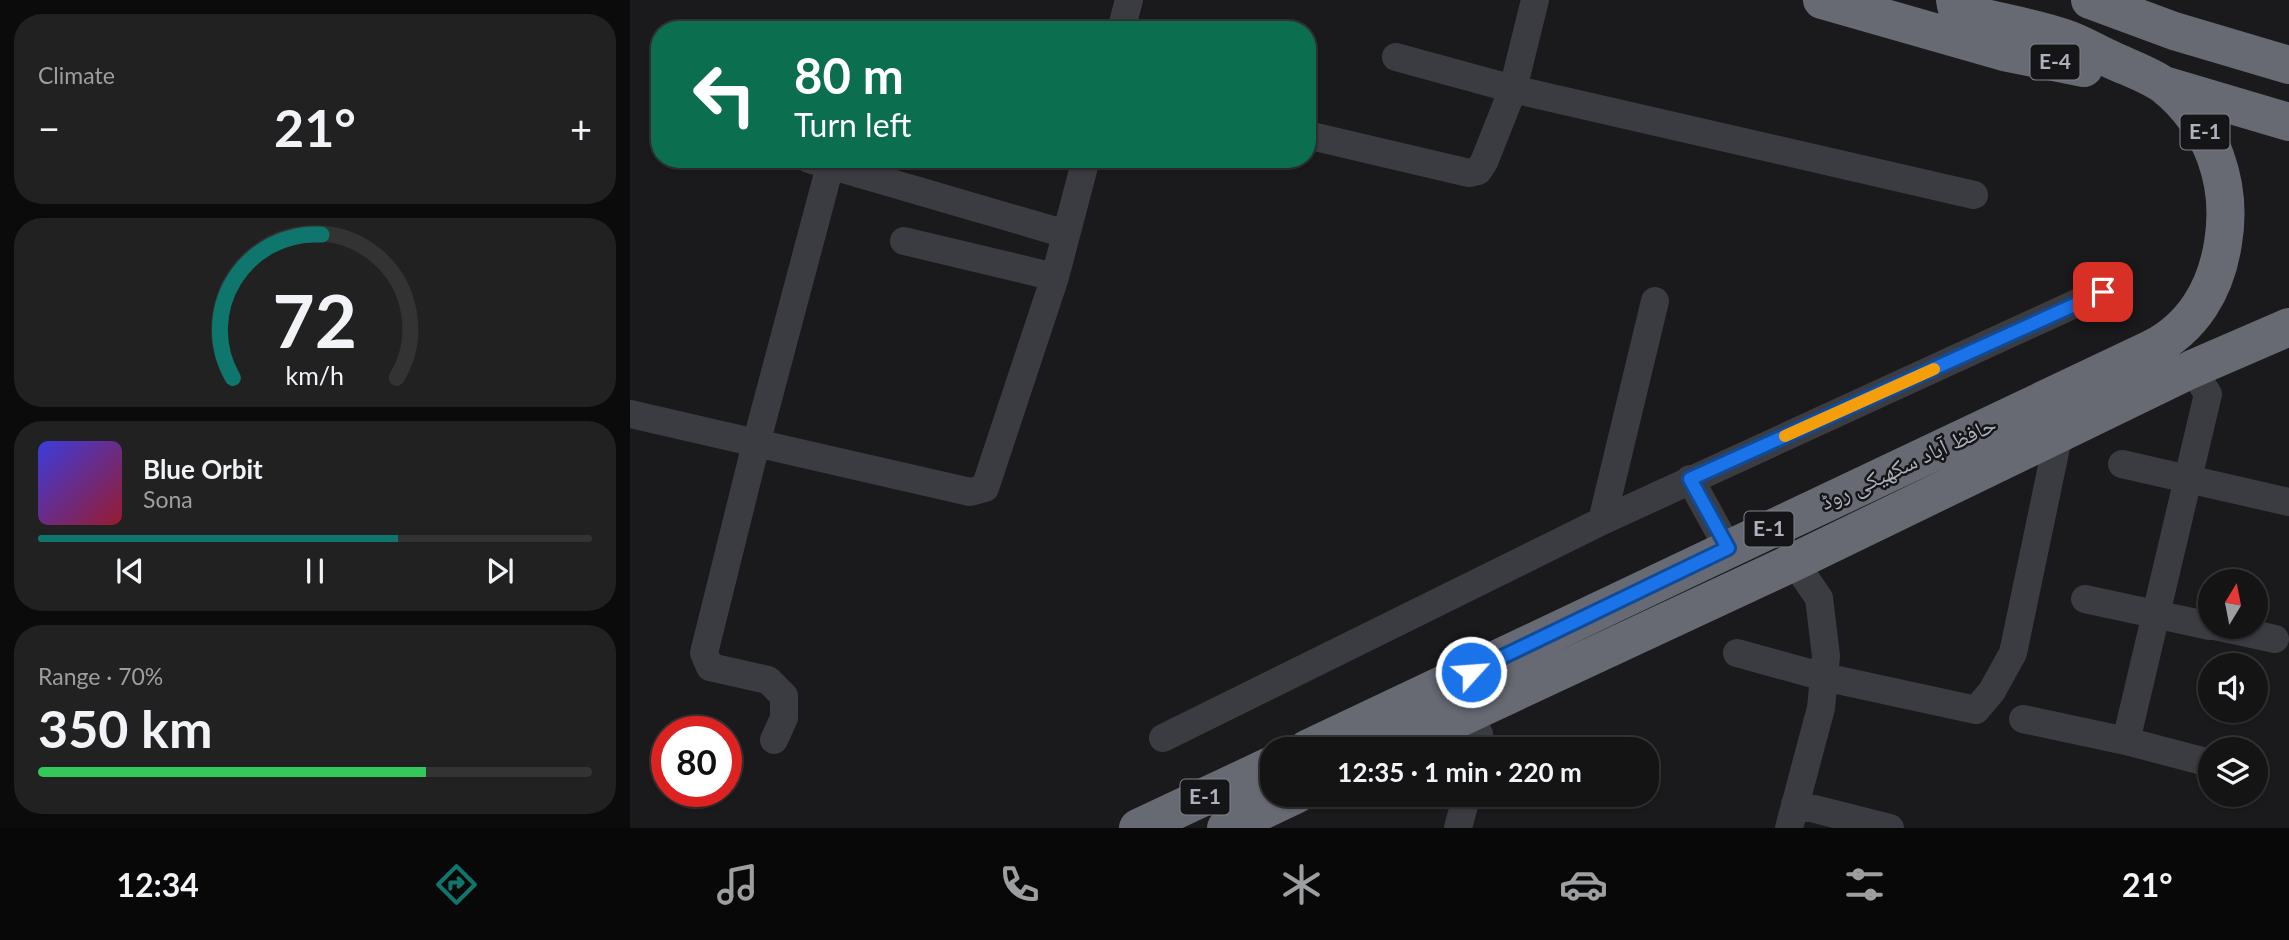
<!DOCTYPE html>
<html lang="en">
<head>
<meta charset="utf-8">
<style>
  body { margin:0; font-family:Lato,"Noto Naskh Arabic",sans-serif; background:#212122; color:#f1f3f6; height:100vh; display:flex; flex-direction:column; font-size:26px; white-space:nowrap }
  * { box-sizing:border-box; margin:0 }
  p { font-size:23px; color:#9d9ea0 }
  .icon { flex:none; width:38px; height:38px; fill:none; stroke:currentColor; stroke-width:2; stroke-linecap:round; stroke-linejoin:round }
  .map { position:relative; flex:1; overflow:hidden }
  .panel { display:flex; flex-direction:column; gap:14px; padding:14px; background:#0b0b0c; width:630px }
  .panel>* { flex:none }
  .banner { position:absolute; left:21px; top:21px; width:665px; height:147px; border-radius:28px; box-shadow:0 2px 5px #0004,0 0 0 2px #333334; background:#0b6e4f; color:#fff; overflow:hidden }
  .needle { width:46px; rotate:10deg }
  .controls { position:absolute; left:1568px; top:569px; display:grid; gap:14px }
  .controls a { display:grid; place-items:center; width:70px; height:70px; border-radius:50%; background:#141415; box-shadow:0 2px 5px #0004,0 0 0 2px #333334; font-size:35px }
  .speed { position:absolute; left:21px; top:716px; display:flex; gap:14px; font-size:35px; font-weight:700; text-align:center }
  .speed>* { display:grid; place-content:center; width:91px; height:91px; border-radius:50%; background:#141415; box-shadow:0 2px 5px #0004,0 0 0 2px #333334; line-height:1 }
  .speed .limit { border:10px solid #d22; background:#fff; color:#111 }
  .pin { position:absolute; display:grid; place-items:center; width:60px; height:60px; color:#fff; margin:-30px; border-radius:14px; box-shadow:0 4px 10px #0006 }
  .me { position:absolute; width:77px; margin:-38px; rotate:64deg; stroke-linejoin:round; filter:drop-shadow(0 0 5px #0008) }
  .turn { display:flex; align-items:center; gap:24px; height:147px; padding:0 28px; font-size:32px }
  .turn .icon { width:91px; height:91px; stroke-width:2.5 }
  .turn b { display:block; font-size:49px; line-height:60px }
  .big { font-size:52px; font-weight:700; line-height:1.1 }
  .panel .widget { flex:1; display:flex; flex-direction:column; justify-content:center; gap:10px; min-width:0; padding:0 24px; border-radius:28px; background:#212122 }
  .panel .dial { align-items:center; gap:0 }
  .dial svg { height:182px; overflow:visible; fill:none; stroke:#333334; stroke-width:7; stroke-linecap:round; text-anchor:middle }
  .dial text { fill:#f1f3f6; stroke:none }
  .song { display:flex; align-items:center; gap:21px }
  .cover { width:84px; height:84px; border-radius:10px; background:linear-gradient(135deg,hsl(240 70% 55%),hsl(350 70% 35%)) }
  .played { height:7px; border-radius:4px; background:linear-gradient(90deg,#0f766e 65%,#333334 65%) }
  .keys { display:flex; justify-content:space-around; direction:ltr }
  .heat { display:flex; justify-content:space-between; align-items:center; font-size:38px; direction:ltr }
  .charge { height:10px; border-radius:5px; background:linear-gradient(90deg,#34c759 70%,#333334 0) }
  .trip { position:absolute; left:630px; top:737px; width:399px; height:70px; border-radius:28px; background:#141415; box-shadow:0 2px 5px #0004,0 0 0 2px #333334; font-weight:700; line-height:70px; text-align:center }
  .tab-bar { display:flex; height:112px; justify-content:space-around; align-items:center; background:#080808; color:#9d9ea0 }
  .tab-bar .icon { width:49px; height:49px }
  .tab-bar .on { color:#0f766e }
  .tab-bar b { font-size:32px; color:#f1f3f6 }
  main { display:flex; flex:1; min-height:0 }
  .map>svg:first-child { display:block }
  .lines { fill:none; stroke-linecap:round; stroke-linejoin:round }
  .street { stroke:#3b3c42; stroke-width:28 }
  .highway { stroke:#676a73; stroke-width:38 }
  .route-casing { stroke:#114b97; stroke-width:18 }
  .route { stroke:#1a73e8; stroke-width:12 }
  .slow { stroke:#f59e0b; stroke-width:12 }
  .labels { text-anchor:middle; stroke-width:5; stroke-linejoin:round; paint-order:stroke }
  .shield { fill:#151518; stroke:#7f828b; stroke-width:2 }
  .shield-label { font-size:21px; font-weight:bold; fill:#adb1bc }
  .street-label { font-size:23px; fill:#adb1bc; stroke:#151518 }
</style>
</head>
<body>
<main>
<section class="panel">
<div class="widget"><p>Climate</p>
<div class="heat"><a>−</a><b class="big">21°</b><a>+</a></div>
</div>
<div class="widget dial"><svg viewBox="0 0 100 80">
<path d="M14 69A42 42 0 1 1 86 69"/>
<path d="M14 69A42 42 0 0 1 53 6" stroke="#0f766e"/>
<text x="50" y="56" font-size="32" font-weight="700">72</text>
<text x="50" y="72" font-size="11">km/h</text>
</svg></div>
<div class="widget">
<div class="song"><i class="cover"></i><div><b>Blue Orbit</b><p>Sona</p></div></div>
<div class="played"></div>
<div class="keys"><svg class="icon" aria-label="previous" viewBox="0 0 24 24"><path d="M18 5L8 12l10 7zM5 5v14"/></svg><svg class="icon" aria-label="pause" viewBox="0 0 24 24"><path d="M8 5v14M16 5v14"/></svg><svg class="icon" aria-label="next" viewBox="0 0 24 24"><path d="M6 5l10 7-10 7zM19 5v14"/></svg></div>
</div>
<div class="widget"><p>Range · 70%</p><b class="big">350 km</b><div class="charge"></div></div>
</section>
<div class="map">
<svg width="1659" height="828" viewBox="0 0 1659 828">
  <rect width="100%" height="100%" fill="#1a1a1c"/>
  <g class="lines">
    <path class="street" d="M 491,30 L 499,0
      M 766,57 L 883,89 L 1344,195
      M 677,135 L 839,173 L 848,171 L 854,162 L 883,89 L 905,0
      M 179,159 L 436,234
      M 274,241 L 425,277
      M 0,414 L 340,492 L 355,488 L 425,277 L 456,159
      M 1492,464 L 1659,502
      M 1060,479 L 1098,548
      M 972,521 L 1025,301
      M 1455,599 L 1580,626
      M 1585,626 L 1645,639
      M 1107,653 L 1194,677 L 1346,710 L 1362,691 L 1383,653 L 1429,433
      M 838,714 L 849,734 L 849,749
      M 1393,719 L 1496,741 L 1580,763
      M 533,738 L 972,521 L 1473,291
      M 144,740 L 154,718 L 154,696 L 138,680 L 80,667 L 74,653 L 126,444 L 200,166
      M 1496,741 L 1578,394 L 1562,369
      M 1165,804 L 1260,828
      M 828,828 L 837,794
      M 1159,828 L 1191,708 L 1196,656 L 1189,598 L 1164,562"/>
    <path class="highway" d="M 1192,0 L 1374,52 L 1454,68
      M 1460,0 L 1544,31 L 1659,65
      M 1537,86 L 1659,122
      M 677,749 L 1521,349 C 1563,328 1586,289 1593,243 C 1603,184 1582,124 1535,86 C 1520,75 1499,68 1482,60 C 1466,53 1450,43 1434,38 C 1400,26 1364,22 1330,11 L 1326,6 L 1325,0
      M 763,749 L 1164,562 L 1562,369 L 1659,327
      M 508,828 L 642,765
      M 596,828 L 667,794"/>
  </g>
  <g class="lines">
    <g class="route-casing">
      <path id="route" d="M 841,672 L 1098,548 L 1060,479 L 1473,292"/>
    </g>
    <use href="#route" class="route"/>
    <path class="slow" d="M 1155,436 L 1304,369"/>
  </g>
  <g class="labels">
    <g class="shield">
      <rect x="1400.5" y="44.5" width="49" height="35" rx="5"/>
      <rect x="1550.5" y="114.5" width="49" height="35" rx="5"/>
      <rect x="1114.5" y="511.5" width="49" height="35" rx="5"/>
      <rect x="550.5" y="779.5" width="49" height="35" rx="5"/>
    </g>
    <g class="shield-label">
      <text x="1425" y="69">E-4</text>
      <text x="1575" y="139">E-1</text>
      <text x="1139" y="536">E-1</text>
      <text x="575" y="804">E-1</text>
    </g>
    <g class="street-label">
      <text transform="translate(1278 463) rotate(-25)" y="8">حافظ آباد سکھیکی روڈ</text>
    </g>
  </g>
</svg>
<div class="controls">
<a><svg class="needle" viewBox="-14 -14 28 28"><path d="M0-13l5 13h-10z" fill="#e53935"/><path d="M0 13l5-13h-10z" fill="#9d9ea0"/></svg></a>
<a><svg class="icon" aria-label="sound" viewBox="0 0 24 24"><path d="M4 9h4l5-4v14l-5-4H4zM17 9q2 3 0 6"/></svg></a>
<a><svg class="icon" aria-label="layers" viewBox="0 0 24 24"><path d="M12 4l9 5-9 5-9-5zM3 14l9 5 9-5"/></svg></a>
</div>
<div class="speed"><div class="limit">80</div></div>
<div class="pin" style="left:1473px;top:292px;background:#d93025"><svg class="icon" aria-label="arrive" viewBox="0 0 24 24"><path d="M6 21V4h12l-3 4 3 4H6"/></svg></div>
<svg class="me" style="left:841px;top:672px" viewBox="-20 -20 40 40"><circle r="17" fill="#1a73e8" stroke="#fff" stroke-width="3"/><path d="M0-11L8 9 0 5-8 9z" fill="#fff"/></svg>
<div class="trip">12:35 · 1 min · 220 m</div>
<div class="banner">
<div class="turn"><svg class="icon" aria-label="left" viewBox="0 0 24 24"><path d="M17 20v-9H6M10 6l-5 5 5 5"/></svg><div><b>80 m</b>Turn left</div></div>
</div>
</div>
</main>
<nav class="tab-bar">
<b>12:34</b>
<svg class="icon on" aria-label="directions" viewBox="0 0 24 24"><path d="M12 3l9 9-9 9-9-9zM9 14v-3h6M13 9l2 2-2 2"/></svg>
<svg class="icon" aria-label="music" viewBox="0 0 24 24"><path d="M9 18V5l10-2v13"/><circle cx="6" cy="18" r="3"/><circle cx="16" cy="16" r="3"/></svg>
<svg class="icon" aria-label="phone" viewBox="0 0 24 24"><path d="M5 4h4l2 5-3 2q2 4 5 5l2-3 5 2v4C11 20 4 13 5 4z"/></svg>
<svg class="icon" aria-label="climate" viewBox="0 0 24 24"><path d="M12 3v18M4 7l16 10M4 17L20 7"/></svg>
<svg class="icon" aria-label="car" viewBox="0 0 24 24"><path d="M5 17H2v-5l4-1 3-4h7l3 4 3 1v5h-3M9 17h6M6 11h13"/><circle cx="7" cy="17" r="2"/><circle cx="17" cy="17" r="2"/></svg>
<svg class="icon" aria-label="filters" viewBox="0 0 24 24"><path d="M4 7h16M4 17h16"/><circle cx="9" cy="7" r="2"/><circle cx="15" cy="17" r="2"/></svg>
<b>21°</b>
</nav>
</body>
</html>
